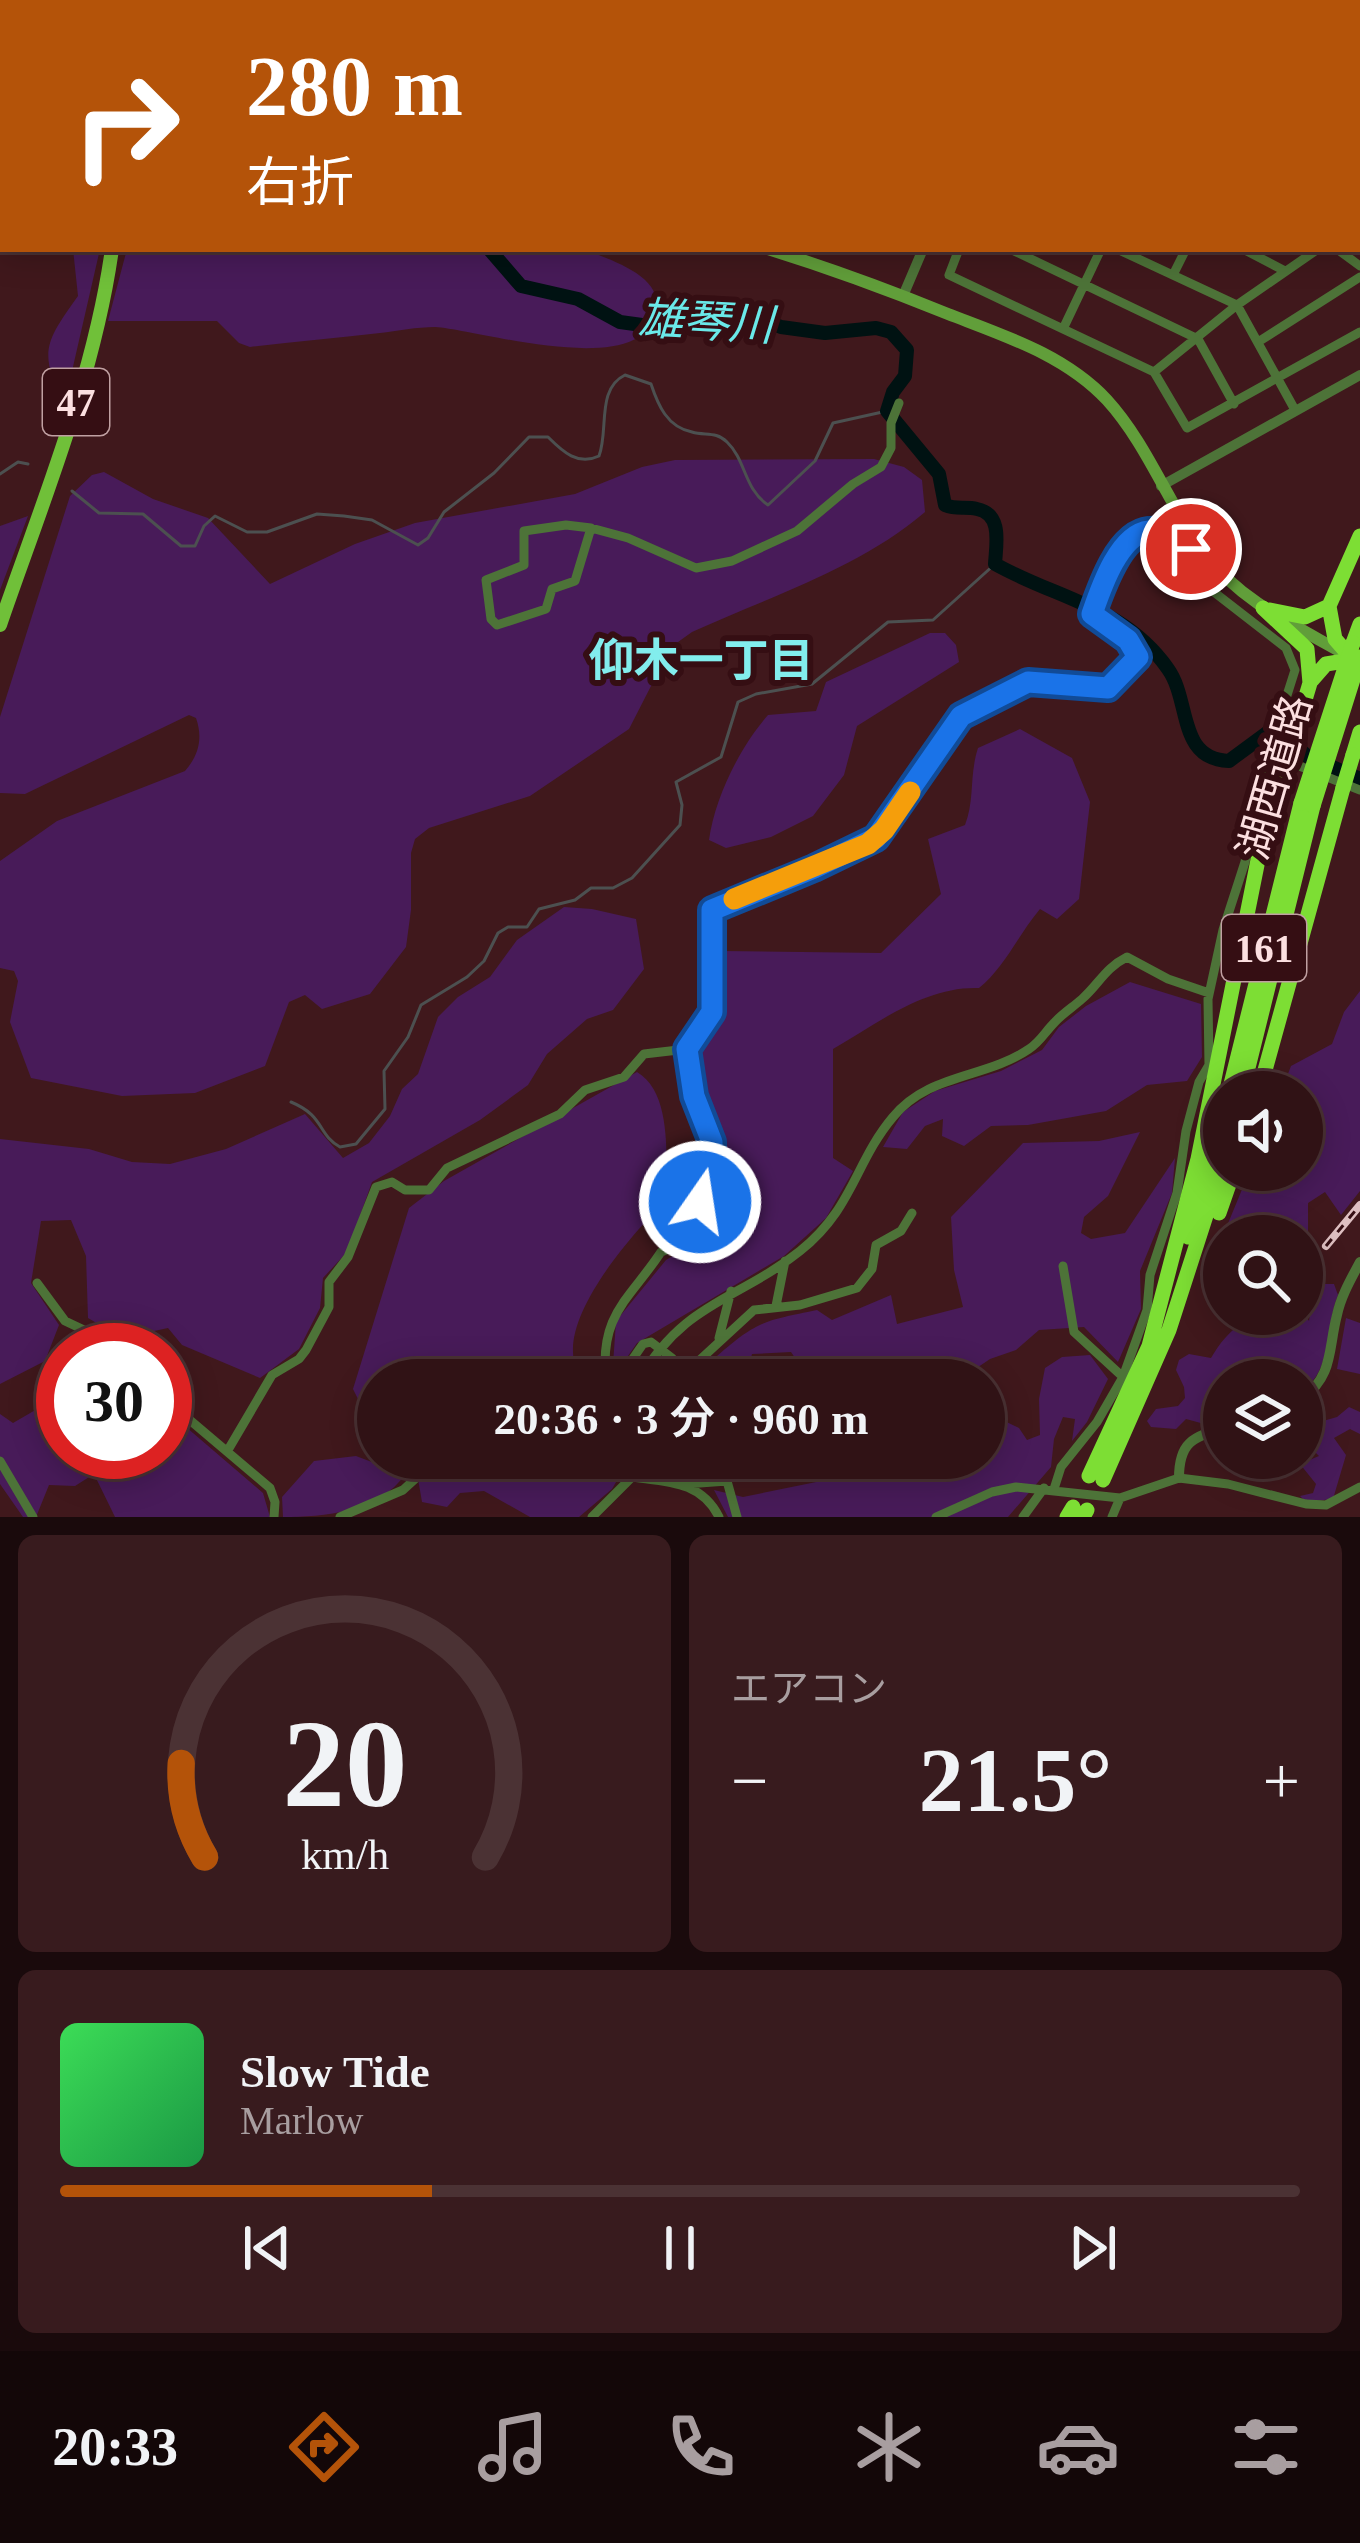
<!DOCTYPE html>
<html lang="ja">
<head>
<meta charset="utf-8">
<style>
  body { margin:0; font-family:"Times New Roman","Noto Sans JP",serif; background:#381b1e; color:#f1f3f6; height:100vh; display:flex; flex-direction:column; font-size:45px; white-space:nowrap }
  * { box-sizing:border-box; margin:0 }
  p { font-size:39px; color:#a89ea0 }
  .icon { flex:none; width:66px; height:66px; fill:none; stroke:currentColor; stroke-width:2; stroke-linecap:round; stroke-linejoin:round }
  .map { position:relative; height:1517px; overflow:hidden }
  .drawer { display:flex; flex-direction:column; gap:18px; padding:18px; background:#1a0a0c; flex:1 }
  .drawer>* { flex:none }
  .hud { position:absolute; left:0px; top:0px; width:1362px; height:252px; box-shadow:0 6px 30px #0003,0 0 0 3px #4b3234; background:#b45309; color:#fff; overflow:hidden }
  .buttons { position:absolute; left:1203px; top:1071px; display:grid; gap:24px }
  .buttons a { display:grid; place-items:center; width:120px; height:120px; border-radius:50%; background:#301215; box-shadow:0 6px 30px #0003,0 0 0 3px #4b3234; font-size:60px }
  .speed { position:absolute; left:36px; top:1323px; display:flex; gap:24px; font-size:60px; font-weight:700; text-align:center }
  .speed>* { display:grid; place-content:center; width:156px; height:156px; border-radius:50%; background:#301215; box-shadow:0 6px 30px #0003,0 0 0 3px #4b3234; line-height:1 }
  .speed .limit { border:18px solid #d22; background:#fff; color:#111 }
  .pin { position:absolute; display:grid; place-items:center; width:102px; height:102px; color:#fff; margin:-51px; border:6px solid #fff; border-radius:50%; box-shadow:0 3px 12px #0007 }
  .me { position:absolute; width:132px; margin:-66px; rotate:13deg; stroke-linejoin:round; filter:drop-shadow(0 0 9px #0008) }
  .turn { display:flex; align-items:center; gap:42px; height:252px; padding:0 48px; font-size:54px }
  .turn .icon { width:156px; height:156px; stroke-width:2.5 }
  .turn b { display:block; font-size:84px; line-height:102px }
  .big { font-size:90px; font-weight:600; line-height:1.1 }
  .drawer .tile { flex:1; display:flex; flex-direction:column; justify-content:center; gap:18px; min-width:0; padding:0 42px; border-radius:18px; background:#381b1e }
  .drawer .dial { align-items:center; gap:0 }
  .dial svg { height:312px; overflow:visible; fill:none; stroke:#4b3234; stroke-width:7; stroke-linecap:round; text-anchor:middle }
  .dial text { fill:#f1f3f6; stroke:none }
  .song { display:flex; align-items:center; gap:36px }
  .cover { width:144px; height:144px; border-radius:18px; background:linear-gradient(135deg,hsl(130 70% 55%),hsl(140 70% 35%)) }
  .played { height:12px; border-radius:6px; background:linear-gradient(90deg,#b45309 30%,#4b3234 30%) }
  .keys { display:flex; justify-content:space-around; direction:ltr }
  .heat { display:flex; justify-content:space-between; align-items:center; font-size:66px; direction:ltr }
  .drawer .tiles { flex:1; display:grid; gap:18px; grid-template-columns:1fr 1fr }
  .tile:last-child { grid-column:span 2 }
  .trip { position:absolute; left:357px; top:1359px; width:648px; height:120px; border-radius:60px; background:#301215; box-shadow:0 6px 30px #0003,0 0 0 3px #4b3234; font-weight:600; line-height:120px; text-align:center }
  .dock { display:flex; height:192px; justify-content:space-around; align-items:center; background:#130708; color:#a89ea0 }
  .dock .icon { width:84px; height:84px }
  .dock .active { color:#b45309 }
  .dock b { font-size:54px; color:#f1f3f6 }
  .map>svg:first-child { display:block }
  .green { fill:#481b59 }
  .lines { fill:none; stroke-linecap:round; stroke-linejoin:round }
  .stream { stroke:#4c5050; stroke-width:3 }
  .river { stroke:#001212; stroke-width:14 }
  .minor { stroke:#4d7338; stroke-width:9 }
  .tertiary { stroke:#4d7338; stroke-width:10 }
  .secondary { stroke:#619e3a; stroke-width:12 }
  .primary { stroke:#70c039; stroke-width:14 }
  .motorway { stroke:#7dde34; stroke-width:15 }
  .rail-casing { stroke:#debfc1; stroke-width:8 }
  .rail { stroke:#350e13; stroke-width:3; stroke-dasharray:9; stroke-linecap:butt }
  .motorway-bridge { stroke:#7dde34; stroke-width:15 }
  .route-casing { stroke:#114b97; stroke-width:30 }
  .route { stroke:#1a73e8; stroke-width:21 }
  .slow { stroke:#f59e0b; stroke-width:21 }
  .labels { text-anchor:middle; stroke-width:12; stroke-linejoin:round; paint-order:stroke }
  .shield { fill:#350e13; stroke:#c0a0a2; stroke-width:3 }
  .shield-label { font-size:39px; font-weight:bold; fill:#fcdfe0 }
  .street-label { font-size:42px; fill:#fcdfe0; stroke:#350e13 }
  .water-label { font-size:45px; font-style:italic; fill:#6ae9e9; stroke:#350e13 }
  .neighbourhood-label { font-size:45px; font-weight:bold; fill:#82eded; stroke:#350e13 }
</style>
</head>
<body>
<div class="map">
<svg width="1360" height="1517" viewBox="0 0 1360 1517">
  <rect width="100%" height="100%" fill="#40181c"/>
  <path class="green" d="M 73,249 L 100,249 L 64,406 C 39,351 44,344 78,296 Z
    M 127,249 L 584,249 C 609,260 661,274 657,309 C 647,383 481,330 435,327 C 417,327 397,331 380,333 C 336,338 293,342 250,347 L 239,343 L 217,321 L 108,321 Z
    M 874,459 L 904,467 L 922,480 L 925,512 C 860,568 771,596 692,632 L 671,647 L 629,729 L 530,796 L 429,828 L 415,839 L 411,853 L 411,910 L 406,947 L 370,994 L 322,1009 L 305,995 L 289,1002 L 265,1066 L 195,1093 L 122,1096 L 31,1078 L 10,1022 L 18,981 L 14,971 L 0,968 L 0,861 L 57,821 L 185,771 C 199,755 203,738 196,718 L 189,715 L 25,794 L 0,793 L 0,717 L 70,496 L 92,475 L 104,472 L 153,499 L 208,518 L 270,584 L 355,544 L 415,523 L 575,494 L 642,467 L 675,460 Z
    M 28,516 L 0,590 L 0,526 Z
    M 930,633 L 945,633 L 956,645 L 959,662 L 857,726 L 844,775 L 813,816 L 771,837 L 726,848 L 709,840 C 715,797 740,747 768,715 L 816,711 L 826,682 Z
    M 1020,729 L 1072,758 L 1090,802 L 1079,899 L 1057,919 L 1040,909 C 1018,935 1005,967 979,988 C 925,986 878,1023 833,1049 L 833,1158 L 853,1171 L 826,1218 L 784,1256 L 637,1343 L 612,1379 L 616,1321 L 666,1260 L 689,1246 L 702,1216 L 725,1194 L 729,1165 L 695,1099 L 689,1053 C 719,1012 726,1003 721,951 L 881,953 L 941,894 L 928,839 L 965,825 C 975,799 969,776 978,748 Z
    M 564,907 L 592,909 L 636,919 L 644,969 L 613,1010 L 587,1019 L 547,1054 L 528,1085 L 480,1120 L 372,1182 L 347,1252 L 323,1278 L 320,1308 L 299,1349 L 260,1378 L 182,1345 L 168,1328 L 122,1338 L 88,1318 L 86,1256 L 71,1220 L 41,1221 L 31,1283 L 59,1325 L 45,1361 L 0,1384 L 0,1139 L 89,1149 L 132,1162 L 170,1164 L 226,1149 L 305,1114 L 343,1158 L 369,1143 L 390,1116 L 402,1089 L 418,1074 L 438,1017 L 458,997 L 490,977 L 517,940 Z
    M 1130,982 L 1201,1004 L 1202,1057 L 1187,1081 L 1147,1085 L 1106,1111 L 1028,1125 L 991,1126 L 964,1146 L 942,1136 L 943,1119 L 925,1126 L 907,1149 L 883,1147 L 903,1112 L 935,1091 L 1001,1071 L 1042,1050 L 1059,1027 L 1086,1006 Z
    M 1360,991 L 1360,1191 L 1341,1215 L 1325,1192 L 1308,1203 L 1308,1238 L 1302,1242 L 1302,1236 L 1224,1236 L 1224,1278 L 1208,1272 L 1250,1170 L 1302,1170 L 1302,1092 L 1281,1092 L 1291,1066 L 1332,1044 L 1344,1012 Z
    M 637,1072 C 674,1094 665,1162 667,1200 C 634,1231 571,1304 573,1352 C 573,1361 577,1371 578,1380 L 378,1380 L 378,1427 L 367,1417 L 353,1389 L 409,1208 L 444,1181 Z
    M 1140,1132 L 1108,1196 L 1084,1217 L 1081,1233 L 1091,1239 L 1125,1233 L 1175,1158 L 1172,1193 L 1140,1271 L 1141,1309 L 1118,1362 L 1084,1327 L 1039,1330 L 1016,1350 L 990,1359 L 959,1380 L 810,1380 L 791,1352 L 752,1354 L 748,1369 L 755,1380 L 725,1380 L 717,1356 C 758,1320 765,1321 817,1310 L 832,1320 L 891,1295 L 897,1324 L 963,1307 L 954,1270 L 951,1217 L 1023,1143 L 1099,1141 Z
    M 1324,1284 L 1334,1284 L 1338,1295 C 1325,1326 1333,1370 1302,1391 L 1302,1380 L 1224,1380 L 1224,1423 L 1208,1425 L 1186,1419 L 1176,1429 L 1151,1427 L 1147,1421 L 1156,1409 L 1178,1406 L 1185,1398 L 1184,1387 L 1176,1370 L 1179,1360 L 1189,1354 L 1211,1358 C 1236,1316 1257,1314 1302,1314 L 1302,1310 L 1309,1321 L 1313,1290 Z
    M 1346,1318 L 1360,1323 L 1360,1374 L 1337,1369 Z
    M 1090,1355 L 1108,1379 L 1087,1422 L 1072,1441 L 1075,1419 L 1063,1417 L 1054,1439 L 1051,1467 L 1008,1517 L 728,1517 L 714,1490 L 743,1497 L 831,1479 L 854,1458 L 984,1458 L 984,1419 L 994,1416 L 1019,1428 L 1027,1440 L 1040,1435 L 1039,1399 L 1045,1368 L 1062,1357 Z
    M 63,1394 L 63,1452 L 165,1452 L 165,1409 L 263,1493 L 270,1517 L 115,1517 L 94,1474 L 75,1486 L 49,1485 L 36,1517 L 23,1517 L 0,1484 L 0,1414 L 13,1423 Z
    M 1349,1407 L 1360,1412 L 1360,1434 L 1350,1429 L 1334,1438 L 1346,1455 L 1333,1499 L 1306,1502 L 1300,1496 L 1313,1493 L 1316,1484 L 1300,1464 L 1319,1456 L 1313,1450 L 1302,1452 L 1302,1416 L 1314,1415 L 1323,1421 L 1337,1417 Z
    M 356,1456 L 393,1470 L 413,1458 L 630,1458 L 612,1489 L 579,1517 L 530,1517 L 484,1491 L 460,1493 L 447,1507 L 422,1502 L 417,1473 L 405,1474 C 381,1512 323,1517 283,1517 L 282,1497 L 314,1461 Z"/>
  <g class="lines">
    <path class="stream" d="M 0,474 L 18,462 L 28,464
      M 72,491 L 99,513 L 143,514 L 181,546 L 195,546 L 204,526 L 215,516 L 247,532 L 267,532 L 317,514 L 344,516 L 372,520 L 418,545 L 428,538 L 444,512 L 494,473 L 529,437 L 548,437 C 563,452 578,466 599,456 C 609,430 596,389 625,375 L 651,384 C 658,405 667,427 692,432 C 705,436 716,431 727,442 C 746,460 744,489 768,505 L 815,461 L 833,423 L 887,411
      M 291,1102 C 325,1116 317,1134 340,1147 L 356,1144 L 385,1109 L 384,1071 L 408,1037 L 421,1005 L 467,977 L 484,961 L 498,933 L 508,927 L 527,927 L 539,909 L 575,900 L 591,888 L 613,888 L 632,878 L 680,825 L 682,805 L 676,782 L 721,757 L 738,702 L 756,694 L 812,684 L 888,622 L 933,620 L 995,564"/>
    <path class="river" d="M 0,166 L 3,167
      M 489,249 L 521,286 L 578,299 L 620,322 L 664,328 L 708,327 L 748,314 L 781,327 L 825,333 L 876,328 L 891,332 L 907,350 L 905,376 L 893,392 L 887,411 L 939,474 L 945,505 C 957,510 965,506 977,509 C 1003,514 996,545 995,564 C 1057,599 1124,606 1168,669 C 1191,701 1177,759 1229,761 L 1267,733 L 1285,736 L 1307,756 L 1360,779"/>
    <path class="minor" d="M 436,0 L 438,3
      M 726,0 L 731,3
      M 473,3 L 474,0
      M 687,3 L 689,0
      M 1359,125 L 1360,126
      M 1359,154 L 1360,155
      M 1359,183 L 1360,181
      M 1359,208 L 1360,208
      M 871,249 L 882,249
      M 959,249 L 949,275 L 1154,372 L 1187,428 L 1360,332
      M 1010,249 L 1198,339 L 1234,404
      M 1117,249 L 1237,305 L 1295,410
      M 1243,249 L 1285,271
      M 1337,249 L 1360,266
      M 1173,275 L 1186,249
      M 1063,329 L 1101,249
      M 1258,342 L 1360,277
      M 1154,372 L 1237,305 L 1318,249
      M 48,391 L 55,397 L 54,425 L 67,429
      M 566,525 L 591,528 L 575,581 L 552,589 L 546,609 L 497,625 L 491,619 L 486,580 L 524,565 L 524,531 Z
      M 591,528 L 628,538 L 696,568 L 732,561 L 797,531 L 853,484 L 881,467 L 891,448 L 891,423 L 899,403
      M 1292,763 L 1360,790
      M 1063,1266 L 1074,1332 L 1123,1377
      M 37,1283 L 65,1321 L 84,1330 L 104,1350
      M 776,1306 L 785,1261
      M 719,1338 L 731,1291
      M 606,1380 C 599,1314 630,1299 661,1252 L 686,1242 L 689,1221 L 700,1202 L 700,1165 L 712,1142 L 694,1096 L 687,1049
      M 618,1380 L 643,1344 L 651,1342 L 672,1358 L 681,1380
      M 639,1380 C 685,1301 737,1301 800,1251 C 853,1209 855,1162 893,1117 C 929,1073 985,1079 1029,1049 C 1040,1042 1045,1032 1054,1023 C 1062,1014 1073,1007 1082,999 C 1099,984 1105,968 1127,957 L 1168,979 L 1209,993
      M 678,1380 L 754,1310 L 800,1305 L 857,1288 L 872,1269 L 876,1245 L 901,1231 L 912,1213
      M 165,1399 L 270,1488 L 275,1502 L 274,1517
      M 228,1450 L 272,1375 L 299,1359 L 306,1350 L 329,1307 L 329,1282 L 348,1257 L 376,1187 L 392,1182 L 405,1190 L 429,1190 L 447,1168 L 560,1114 L 585,1090 L 624,1077 L 644,1054 L 687,1049 C 728,1002 709,965 712,910 L 815,868 L 876,838 L 961,716 L 1028,683 L 1108,688 L 1138,657 L 1128,640 L 1092,614 C 1112,557 1124,514 1192,541
      M 491,1458 C 525,1476 553,1478 587,1458
      M 734,1458 L 727,1481 L 737,1517
      M 0,1461 L 33,1517
      M 632,1477 C 668,1482 701,1481 719,1517
      M 686,1484 L 727,1481
      M 1054,1489 L 1061,1467 L 1097,1422 L 1123,1377 L 1147,1310 L 1150,1275 L 1177,1193 L 1186,1131 L 1199,1082 L 1209,1065 L 1208,999 L 1223,930 L 1245,862 L 1264,768 L 1295,670 L 1286,648 L 1201,582 L 1190,561 L 1192,541
      M 340,1517 L 403,1490 L 438,1458
      M 592,1517 L 632,1477 L 637,1458
      M 936,1517 L 992,1492 L 1016,1487 L 1120,1498 L 1179,1478 L 1228,1484 L 1306,1504 L 1326,1505 L 1360,1487
      M 1023,1517 L 1044,1488
      M 1112,1517 L 1120,1498"/>
    <path class="tertiary" d="M 1004,3 L 1004,0
      M 903,296 L 923,249
      M 1161,486 L 1360,375
      M 1302,1399 C 1334,1375 1328,1349 1337,1315 C 1341,1296 1351,1279 1360,1262
      M 1179,1478 C 1179,1443 1192,1437 1224,1428"/>
    <path class="secondary" d="M 381,0 L 383,3
      M 768,249 C 829,268 889,290 948,314 C 1005,336 1065,355 1107,400 C 1148,445 1169,506 1205,554 C 1240,601 1296,626 1345,654"/>
    <path class="primary" d="M 175,3 L 176,0
      M 0,625 C 42,503 94,378 112,249"/>
    <path class="motorway" d="M 1270,610 L 1305,617 L 1329,606
      M 1353,643 L 1360,624
      M 1355,662 L 1335,639 L 1329,606 L 1360,536
      M 1312,680 L 1326,664 L 1357,659
      M 1353,755 L 1360,732
      M 1229,1092 L 1301,803
      M 1242,1092 L 1313,806
      M 1259,1092 L 1343,788
      M 1219,1213 L 1234,1170
      M 1188,1237 L 1224,1113
      M 1148,1350 L 1198,1159 L 1260,850 L 1310,683 L 1307,649 L 1263,608
      M 1089,1476 L 1150,1344
      M 1103,1480 L 1169,1330 L 1224,1160
      M 1067,1517 L 1073,1507
      M 1083,1517 L 1087,1510"/>
    <g class="rail-casing">
      <path id="rail" d="M 1326,1246 L 1360,1205"/>
    </g>
    <use href="#rail" class="rail"/>
    <path class="motorway-bridge" d="M 1343,788 L 1353,755
      M 1301,803 L 1353,643
      M 1313,806 L 1360,657"/>
  </g>
  <g class="lines">
    <g class="route-casing">
      <path id="route" d="M 700,1202 L 700,1166 L 712,1148 L 712,1142 L 694,1096 L 687,1049 L 712,1012 L 712,910 L 814,868 L 876,838 L 961,716 L 1028,682 L 1108,688 L 1138,657 L 1128,640 L 1092,614 C 1101,588 1119,534 1149,531 C 1162,529 1173,536 1186,537 L 1192,541 L 1191,549"/>
    </g>
    <use href="#route" class="route"/>
    <path class="slow" d="M 734,899 L 868,844 L 884,830 L 910,792"/>
  </g>
  <g class="labels">
    <g class="shield">
      <rect x="43" y="369" width="66" height="66" rx="9"/>
      <rect x="1222" y="915" width="84" height="66" rx="9"/>
    </g>
    <g class="shield-label">
      <text x="76" y="416">47</text>
      <text x="1264" y="962">161</text>
    </g>
    <g class="street-label">
      <text transform="translate(1274 777) rotate(-74)" y="15">湖西道路</text>
    </g>
    <g class="water-label">
      <text transform="translate(706 321) rotate(3)" y="16">雄琴川</text>
    </g>
    <g class="neighbourhood-label">
      <text x="701" y="676">仰木一丁目</text>
    </g>
  </g>
</svg>
<div class="buttons">
<a><svg class="icon" aria-label="sound" viewBox="0 0 24 24"><path d="M4 9h4l5-4v14l-5-4H4zM17 9q2 3 0 6"/></svg></a>
<a><svg class="icon" aria-label="search" viewBox="0 0 24 24"><circle cx="10" cy="10" r="6"/><path d="M15 15l6 6"/></svg></a>
<a><svg class="icon" aria-label="layers" viewBox="0 0 24 24"><path d="M12 4l9 5-9 5-9-5zM3 14l9 5 9-5"/></svg></a>
</div>
<div class="speed"><div class="limit">30</div></div>
<div class="pin" style="left:1191px;top:549px;background:#d93025"><svg class="icon" aria-label="arrive" viewBox="0 0 24 24"><path d="M6 21V4h12l-3 4 3 4H6"/></svg></div>
<svg class="me" style="left:700px;top:1202px" viewBox="-20 -20 40 40"><circle r="17" fill="#1a73e8" stroke="#fff" stroke-width="3"/><path d="M0-11L8 9 0 5-8 9z" fill="#fff"/></svg>
<div class="trip">20:36 · 3 分 · 960 m</div>
<div class="hud">
<div class="turn"><svg class="icon" aria-label="right" viewBox="0 0 24 24"><path d="M7 20v-9h11M14 6l5 5-5 5"/></svg><div><b>280 m</b>右折</div></div>
</div>
</div>
<section class="drawer">
<div class="tiles">
<div class="tile dial"><svg viewBox="0 0 100 80">
<path d="M14 69A42 42 0 1 1 86 69"/>
<path d="M14 69A42 42 0 0 1 8 45" stroke="#b45309"/>
<text x="50" y="56" font-size="32" font-weight="700">20</text>
<text x="50" y="72" font-size="11">km/h</text>
</svg></div>
<div class="tile"><p>エアコン</p>
<div class="heat"><a>−</a><b class="big">21.5°</b><a>+</a></div>
</div>
<div class="tile">
<div class="song"><i class="cover"></i><div><b>Slow Tide</b><p>Marlow</p></div></div>
<div class="played"></div>
<div class="keys"><svg class="icon" aria-label="previous" viewBox="0 0 24 24"><path d="M18 5L8 12l10 7zM5 5v14"/></svg><svg class="icon" aria-label="pause" viewBox="0 0 24 24"><path d="M8 5v14M16 5v14"/></svg><svg class="icon" aria-label="next" viewBox="0 0 24 24"><path d="M6 5l10 7-10 7zM19 5v14"/></svg></div>
</div>
</div>
</section>
<nav class="dock">
<b>20:33</b>
<svg class="icon active" aria-label="directions" viewBox="0 0 24 24"><path d="M12 3l9 9-9 9-9-9zM9 14v-3h6M13 9l2 2-2 2"/></svg>
<svg class="icon" aria-label="music" viewBox="0 0 24 24"><path d="M9 18V5l10-2v13"/><circle cx="6" cy="18" r="3"/><circle cx="16" cy="16" r="3"/></svg>
<svg class="icon" aria-label="phone" viewBox="0 0 24 24"><path d="M5 4h4l2 5-3 2q2 4 5 5l2-3 5 2v4C11 20 4 13 5 4z"/></svg>
<svg class="icon" aria-label="climate" viewBox="0 0 24 24"><path d="M12 3v18M4 7l16 10M4 17L20 7"/></svg>
<svg class="icon" aria-label="car" viewBox="0 0 24 24"><path d="M5 17H2v-5l4-1 3-4h7l3 4 3 1v5h-3M9 17h6M6 11h13"/><circle cx="7" cy="17" r="2"/><circle cx="17" cy="17" r="2"/></svg>
<svg class="icon" aria-label="filters" viewBox="0 0 24 24"><path d="M4 7h16M4 17h16"/><circle cx="9" cy="7" r="2"/><circle cx="15" cy="17" r="2"/></svg>
</nav>
</body>
</html>
